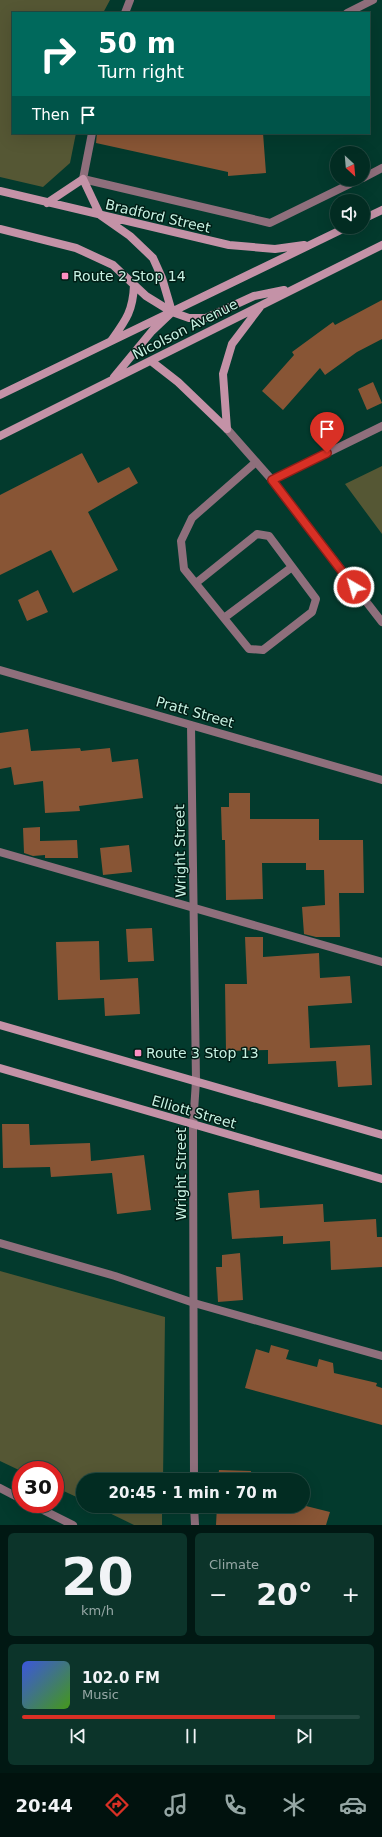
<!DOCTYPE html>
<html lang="en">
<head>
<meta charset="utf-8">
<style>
  body { margin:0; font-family:"DejaVu Sans",sans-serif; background:#0c342a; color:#f1f3f6; height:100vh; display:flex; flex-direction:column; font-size:15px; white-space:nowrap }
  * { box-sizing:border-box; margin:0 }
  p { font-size:13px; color:#96a7a5 }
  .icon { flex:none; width:22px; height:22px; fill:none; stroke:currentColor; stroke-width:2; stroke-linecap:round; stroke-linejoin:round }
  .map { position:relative; height:1525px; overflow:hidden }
  .side { display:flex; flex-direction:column; gap:8px; padding:8px; background:#011813; flex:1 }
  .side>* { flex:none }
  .top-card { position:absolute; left:12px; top:12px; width:358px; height:122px; border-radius:0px; box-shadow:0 4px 16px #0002,0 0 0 1px #234840; background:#00695c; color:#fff; overflow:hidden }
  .needle { width:26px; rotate:154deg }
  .fabs { position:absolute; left:330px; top:146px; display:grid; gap:8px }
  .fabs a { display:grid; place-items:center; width:40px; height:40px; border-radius:50%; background:#022c22; box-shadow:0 4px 16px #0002,0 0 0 1px #234840; font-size:20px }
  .speed { position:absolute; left:12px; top:1461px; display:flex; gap:8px; font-size:20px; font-weight:700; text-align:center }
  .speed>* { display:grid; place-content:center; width:52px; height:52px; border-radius:50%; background:#022c22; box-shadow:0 4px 16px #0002,0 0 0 1px #234840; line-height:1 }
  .speed .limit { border:6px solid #d22; background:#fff; color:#111 }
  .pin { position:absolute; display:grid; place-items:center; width:34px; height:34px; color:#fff; margin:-41px -17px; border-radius:50% 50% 50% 0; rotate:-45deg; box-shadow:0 0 4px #0007 }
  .pin .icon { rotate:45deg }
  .me { position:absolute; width:44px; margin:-22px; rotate:322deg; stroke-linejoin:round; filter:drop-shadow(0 0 3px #0008) }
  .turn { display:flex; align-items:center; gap:14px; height:84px; padding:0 20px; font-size:18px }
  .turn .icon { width:52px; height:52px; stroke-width:2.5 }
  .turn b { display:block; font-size:28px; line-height:34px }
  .then { display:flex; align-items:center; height:38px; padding:0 20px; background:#0003; gap:8px; font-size:15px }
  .big { font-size:30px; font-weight:700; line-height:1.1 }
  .side .widget { flex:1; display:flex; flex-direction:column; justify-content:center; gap:6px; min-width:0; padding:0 14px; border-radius:6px; background:#0c342a }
  .side .dial { align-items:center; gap:0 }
  .dial b { font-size:52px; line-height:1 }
  .song { display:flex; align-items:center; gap:12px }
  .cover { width:48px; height:48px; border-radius:6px; background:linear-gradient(135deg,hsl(230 70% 55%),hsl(100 70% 35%)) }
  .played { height:4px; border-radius:2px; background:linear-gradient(90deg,#d93025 75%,#234840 75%) }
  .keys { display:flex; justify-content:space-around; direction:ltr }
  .heat { display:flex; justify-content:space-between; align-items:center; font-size:22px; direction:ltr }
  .side .tiles { flex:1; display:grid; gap:8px; grid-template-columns:1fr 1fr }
  .widget:last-child { grid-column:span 2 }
  .trip { position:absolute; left:76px; top:1473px; width:234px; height:40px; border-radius:20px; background:#022c22; box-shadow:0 4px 16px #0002,0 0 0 1px #234840; font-weight:700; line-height:40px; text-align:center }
  .tab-bar { display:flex; height:64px; justify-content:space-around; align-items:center; background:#01120e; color:#96a7a5 }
  .tab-bar .icon { width:28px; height:28px }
  .tab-bar .current { color:#d93025 }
  .tab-bar b { font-size:18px; color:#f1f3f6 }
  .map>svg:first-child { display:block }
  .green { fill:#555734 }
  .building { fill:#885535 }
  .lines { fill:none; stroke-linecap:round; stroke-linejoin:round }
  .lane { stroke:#8f6f7c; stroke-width:8 }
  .street { stroke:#8f6f7c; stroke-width:8 }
  .secondary { stroke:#c492a7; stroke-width:8 }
  .route-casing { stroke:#8d1f18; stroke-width:10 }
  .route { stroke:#d93025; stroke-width:7 }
  .poi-dot { fill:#fc8fc2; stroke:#011e16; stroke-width:1.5 }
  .labels { text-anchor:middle; stroke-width:3; stroke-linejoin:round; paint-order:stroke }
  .street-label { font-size:14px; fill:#c7f2e3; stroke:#011e16 }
  .poi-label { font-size:14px; fill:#c7f2e3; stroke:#011e16; text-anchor:start }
</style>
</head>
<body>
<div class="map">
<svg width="382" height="1525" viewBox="0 0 382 1525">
  <rect width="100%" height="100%" fill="#033a2d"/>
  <path class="green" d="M 0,0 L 110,0 L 103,13 L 13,13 L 13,133 L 76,133 L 70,163 L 43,187 L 0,177 Z
    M 382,466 L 382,534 L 345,484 Z
    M 0,1271 L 165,1317 L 163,1480 L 83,1480 L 83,1500 L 55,1487 L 55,1470 L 21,1471 L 0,1461 Z
    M 95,1506 L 162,1506 L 162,1525 L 134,1525 Z"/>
  <path class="building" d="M 97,133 L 263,133 L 266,173 L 228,176 L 228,172 L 96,143 Z
    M 382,300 L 382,339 L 357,352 L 325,375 L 320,368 L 283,410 L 262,391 L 294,355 L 292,352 L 333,322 L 335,325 Z
    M 373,382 L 382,403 L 367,410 L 358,389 Z
    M 82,453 L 98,483 L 129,467 L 138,483 L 88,512 L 118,570 L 73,593 L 51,550 L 0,575 L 0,495 Z
    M 38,590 L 48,612 L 27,621 L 18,600 Z
    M 28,729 L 31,751 L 80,748 L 81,751 L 110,748 L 112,762 L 138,759 L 143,798 L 79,806 L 80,811 L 45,813 L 43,781 L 14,785 L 11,767 L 0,769 L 0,733 Z
    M 229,793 L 250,793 L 250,819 L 319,819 L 319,840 L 363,840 L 364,893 L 339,893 L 340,937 L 316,937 L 304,934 L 302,907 L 325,905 L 324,870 L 306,870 L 306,863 L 262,863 L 263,899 L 226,900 L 225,840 L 222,840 L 221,807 L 229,807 Z
    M 40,827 L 40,841 L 77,840 L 78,858 L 45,858 L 45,855 L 33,856 L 24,853 L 23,828 Z
    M 129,845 L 132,872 L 103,875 L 100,848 Z
    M 152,928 L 154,961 L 128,962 L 126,929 Z
    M 245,937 L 263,937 L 263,957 L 319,953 L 320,978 L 350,976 L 352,1003 L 308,1006 L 310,1048 L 370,1045 L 372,1085 L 338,1087 L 336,1061 L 268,1064 L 268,1050 L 226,1051 L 225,984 L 247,984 Z
    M 99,941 L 100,980 L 138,978 L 140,1014 L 105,1016 L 104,998 L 58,1000 L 56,942 Z
    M 2,1124 L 29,1124 L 30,1145 L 90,1143 L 91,1161 L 144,1155 L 151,1210 L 117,1214 L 112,1173 L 51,1177 L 50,1167 L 3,1168 Z
    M 259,1190 L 260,1208 L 323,1204 L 324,1222 L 376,1219 L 377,1237 L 382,1237 L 382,1267 L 331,1270 L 330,1241 L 283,1244 L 283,1236 L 232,1239 L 228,1193 Z
    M 240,1253 L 243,1300 L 218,1302 L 216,1267 L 222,1267 L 222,1255 Z
    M 271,1345 L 289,1350 L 286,1359 L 317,1367 L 319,1359 L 333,1363 L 334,1373 L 377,1383 L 376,1386 L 382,1388 L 382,1425 L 245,1388 L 256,1349 L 269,1353 Z
    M 219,1470 L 251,1471 L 250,1480 L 218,1480 Z
    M 217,1506 L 306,1506 L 330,1512 L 326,1525 L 216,1525 Z"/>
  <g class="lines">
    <path class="lane" d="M 347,13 L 373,0
      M 272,480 L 382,426
      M 196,583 L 257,534 L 269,536 L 316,599 L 312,612 L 263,650 L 249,649 L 184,569 L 181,541 L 192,518 L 256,462
      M 224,618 L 292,567
      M 0,852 L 382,962
      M 0,1243 L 115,1276 L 194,1303 L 382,1356"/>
    <path class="street" d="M 125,13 L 130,0
      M 92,133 L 83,179 L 270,223 L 360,179
      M 363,178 L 382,168
      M 227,429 L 272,480 L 382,622
      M 0,670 L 382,780
      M 191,725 L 196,1081 L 193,1126 L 194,1480
      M 0,1488 L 21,1499
      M 31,1504 L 73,1525
      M 194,1506 L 195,1525"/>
    <path class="secondary" d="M 0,191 L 229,245 L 275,249 L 304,245
      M 47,203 L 83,179 L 100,215 L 130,236 L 153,258 L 162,278 L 172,312 L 152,331 L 114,377
      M 363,219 L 382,210
      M 0,229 L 76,248 L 113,265 L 146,296 L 172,312 L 189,318 L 206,318 L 254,296 L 284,290
      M 111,341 C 126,320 133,311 134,285
      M 151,361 L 178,382 L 227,429
      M 0,395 L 347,227
      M 227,429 L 223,374 L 232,344 L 260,307
      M 0,436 L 382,245
      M 0,1025 L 382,1135
      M 0,1068 L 382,1179"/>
  </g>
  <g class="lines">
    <g class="route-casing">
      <path id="route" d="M 327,453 L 272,480 L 354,587"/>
    </g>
    <use href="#route" class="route"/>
  </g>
  <g class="poi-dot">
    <rect x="61" y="272" width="8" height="8" rx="2"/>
    <rect x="134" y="1049" width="8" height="8" rx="2"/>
  </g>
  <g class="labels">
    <g class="street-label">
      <text transform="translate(158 216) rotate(13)" y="5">Bradford Street</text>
      <text transform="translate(185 329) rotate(-27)" y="5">Nicolson Avenue</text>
      <text transform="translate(195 712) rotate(16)" y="5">Pratt Street</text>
      <text transform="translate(180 851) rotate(-91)" y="5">Wright Street</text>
      <text transform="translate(194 1112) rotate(16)" y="5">Elliott Street</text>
      <text transform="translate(181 1174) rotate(-90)" y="5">Wright Street</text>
    </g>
    <g class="poi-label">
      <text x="73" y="281">Route 2 Stop 14</text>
      <text x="146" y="1058">Route 3 Stop 13</text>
    </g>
  </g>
</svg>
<div class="fabs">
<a><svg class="needle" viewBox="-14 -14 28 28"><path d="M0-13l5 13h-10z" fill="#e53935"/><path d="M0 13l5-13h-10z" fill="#96a7a5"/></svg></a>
<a><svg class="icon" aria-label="sound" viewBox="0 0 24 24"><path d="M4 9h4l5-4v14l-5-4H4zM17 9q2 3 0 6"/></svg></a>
</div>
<div class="speed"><div class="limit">30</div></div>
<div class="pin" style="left:327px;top:453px;background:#d93025"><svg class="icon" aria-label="arrive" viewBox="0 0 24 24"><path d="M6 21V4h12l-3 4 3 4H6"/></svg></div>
<svg class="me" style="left:354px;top:587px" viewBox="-20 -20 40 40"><circle r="17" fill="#d93025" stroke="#fff" stroke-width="3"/><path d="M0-11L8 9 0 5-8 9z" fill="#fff"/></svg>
<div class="trip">20:45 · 1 min · 70 m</div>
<div class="top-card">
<div class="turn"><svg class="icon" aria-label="right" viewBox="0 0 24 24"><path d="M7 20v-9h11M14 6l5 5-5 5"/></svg><div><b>50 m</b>Turn right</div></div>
<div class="then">Then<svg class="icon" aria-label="arrive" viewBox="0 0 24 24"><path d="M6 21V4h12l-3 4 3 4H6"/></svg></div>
</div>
</div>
<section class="side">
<div class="tiles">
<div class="widget dial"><b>20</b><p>km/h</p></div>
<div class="widget"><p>Climate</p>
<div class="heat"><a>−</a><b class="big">20°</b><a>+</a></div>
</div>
<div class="widget">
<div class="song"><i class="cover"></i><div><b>102.0 FM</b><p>Music</p></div></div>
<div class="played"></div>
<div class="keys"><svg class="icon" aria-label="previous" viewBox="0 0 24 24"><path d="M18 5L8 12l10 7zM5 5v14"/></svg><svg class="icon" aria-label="pause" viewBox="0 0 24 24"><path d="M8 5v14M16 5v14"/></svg><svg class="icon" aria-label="next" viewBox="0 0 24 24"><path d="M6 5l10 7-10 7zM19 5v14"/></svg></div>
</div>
</div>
</section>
<nav class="tab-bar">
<b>20:44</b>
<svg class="icon current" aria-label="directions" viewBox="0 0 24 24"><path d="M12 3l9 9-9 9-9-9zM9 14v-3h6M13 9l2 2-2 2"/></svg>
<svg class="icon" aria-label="music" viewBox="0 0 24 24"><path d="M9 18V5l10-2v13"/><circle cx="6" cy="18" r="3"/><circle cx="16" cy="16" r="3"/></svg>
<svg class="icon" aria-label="phone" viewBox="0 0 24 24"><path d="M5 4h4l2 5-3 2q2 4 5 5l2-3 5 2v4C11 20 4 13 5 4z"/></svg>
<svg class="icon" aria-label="climate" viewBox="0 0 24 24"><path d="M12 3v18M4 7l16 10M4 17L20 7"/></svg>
<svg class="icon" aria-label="car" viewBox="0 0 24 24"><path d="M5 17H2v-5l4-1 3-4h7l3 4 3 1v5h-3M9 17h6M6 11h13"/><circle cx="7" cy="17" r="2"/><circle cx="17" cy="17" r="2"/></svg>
</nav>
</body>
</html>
